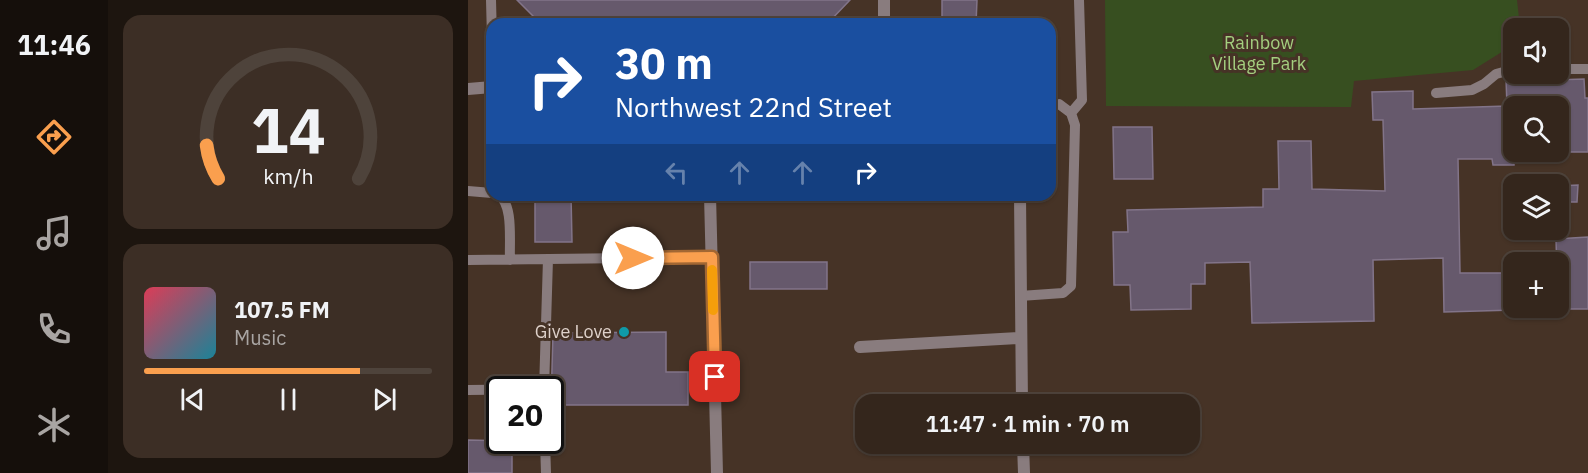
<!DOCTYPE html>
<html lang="en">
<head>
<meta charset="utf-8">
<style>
  body { margin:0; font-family:"IBM Plex Sans",sans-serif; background:#3c2e25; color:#f1f3f6; height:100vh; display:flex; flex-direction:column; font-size:22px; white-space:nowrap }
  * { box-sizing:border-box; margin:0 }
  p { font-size:20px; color:#a9a5a3 }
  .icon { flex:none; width:33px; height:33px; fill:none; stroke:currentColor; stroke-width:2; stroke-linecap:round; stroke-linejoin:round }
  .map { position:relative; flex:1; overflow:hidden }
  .details { display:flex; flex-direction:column; gap:15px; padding:15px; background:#1d150f; width:360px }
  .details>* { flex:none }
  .banner { position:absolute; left:18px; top:18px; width:570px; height:183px; border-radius:18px; box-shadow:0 2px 4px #0004,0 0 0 2px #4e433b; background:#1a4fa0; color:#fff; overflow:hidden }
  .controls { position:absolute; left:1035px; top:18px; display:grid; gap:12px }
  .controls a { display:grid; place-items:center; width:66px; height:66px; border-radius:12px; background:#34261c; box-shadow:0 2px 4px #0004,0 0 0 2px #4e433b; font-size:30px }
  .speed { position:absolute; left:18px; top:376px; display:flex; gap:12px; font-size:30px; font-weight:700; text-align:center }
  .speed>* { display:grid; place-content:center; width:78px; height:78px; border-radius:50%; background:#34261c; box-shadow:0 2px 4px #0004,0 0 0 2px #4e433b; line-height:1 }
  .speed .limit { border:3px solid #111; border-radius:9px; background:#fff; color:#111 }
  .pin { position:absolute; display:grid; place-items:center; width:51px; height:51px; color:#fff; margin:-26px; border-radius:12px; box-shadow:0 3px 9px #0006 }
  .me { position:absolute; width:66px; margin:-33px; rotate:90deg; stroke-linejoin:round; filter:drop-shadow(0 0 4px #0008) }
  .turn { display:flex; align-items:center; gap:21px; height:126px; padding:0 30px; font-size:27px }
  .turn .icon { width:78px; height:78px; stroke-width:2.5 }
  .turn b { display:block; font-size:42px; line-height:51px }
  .lanes { display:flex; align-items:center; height:57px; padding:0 30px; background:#0003; justify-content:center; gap:30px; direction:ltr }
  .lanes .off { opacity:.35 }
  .details .card { flex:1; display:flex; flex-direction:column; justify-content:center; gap:9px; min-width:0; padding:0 21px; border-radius:18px; background:#3c2e25 }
  .details .dial { align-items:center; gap:0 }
  .dial svg { height:156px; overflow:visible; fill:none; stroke:#4e433b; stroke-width:7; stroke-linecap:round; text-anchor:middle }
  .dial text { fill:#f1f3f6; stroke:none }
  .song { display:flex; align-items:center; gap:18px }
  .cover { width:72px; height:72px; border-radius:9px; background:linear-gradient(135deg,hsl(350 70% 55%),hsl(190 70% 35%)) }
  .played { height:6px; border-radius:3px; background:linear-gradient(90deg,#fa9f4e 75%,#4e433b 75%) }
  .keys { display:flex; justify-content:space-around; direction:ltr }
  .trip { position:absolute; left:387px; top:394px; width:345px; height:60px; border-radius:18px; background:#34261c; box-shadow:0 2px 4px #0004,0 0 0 2px #4e433b; font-weight:600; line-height:60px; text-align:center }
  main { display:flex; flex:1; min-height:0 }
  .tabs { display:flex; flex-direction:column; width:108px; justify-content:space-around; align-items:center; background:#150f0b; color:#a9a5a3 }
  .tabs .icon { width:42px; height:42px }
  .tabs .on { color:#fa9f4e }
  .tabs b { font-size:27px; color:#f1f3f6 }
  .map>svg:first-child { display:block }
  .green { fill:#374f20 }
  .building { fill:#66596c; stroke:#827489; stroke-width:1.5 }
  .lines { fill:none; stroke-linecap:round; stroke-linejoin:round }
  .service { stroke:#897c7e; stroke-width:10 }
  .minor { stroke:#897c7e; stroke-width:12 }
  .route-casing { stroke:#a26733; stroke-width:15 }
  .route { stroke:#fa9f4e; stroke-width:10 }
  .slow { stroke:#f59e0b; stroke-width:10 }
  .culture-dot { fill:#0f9aa8; stroke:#463326; stroke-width:2 }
  .labels { text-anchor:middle; stroke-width:6; stroke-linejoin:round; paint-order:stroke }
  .park-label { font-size:18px; fill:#a4cf7f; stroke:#463326 }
  .poi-label { font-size:18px; fill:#ded1ca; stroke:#463326; text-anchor:end }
</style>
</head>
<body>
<main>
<nav class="tabs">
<b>11:46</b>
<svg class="icon on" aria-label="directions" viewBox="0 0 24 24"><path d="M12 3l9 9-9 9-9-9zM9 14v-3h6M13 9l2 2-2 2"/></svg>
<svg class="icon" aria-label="music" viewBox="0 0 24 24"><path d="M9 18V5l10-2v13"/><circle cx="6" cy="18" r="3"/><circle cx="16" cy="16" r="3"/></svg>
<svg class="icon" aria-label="phone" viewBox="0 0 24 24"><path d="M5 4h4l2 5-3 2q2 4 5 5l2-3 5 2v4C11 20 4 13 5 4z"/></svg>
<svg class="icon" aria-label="climate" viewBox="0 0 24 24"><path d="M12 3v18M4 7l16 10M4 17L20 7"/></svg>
</nav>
<section class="details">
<div class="card dial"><svg viewBox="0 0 100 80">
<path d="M14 69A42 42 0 1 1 86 69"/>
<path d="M14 69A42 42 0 0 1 8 52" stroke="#fa9f4e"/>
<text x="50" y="56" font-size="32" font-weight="700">14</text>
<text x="50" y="72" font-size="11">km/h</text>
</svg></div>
<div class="card">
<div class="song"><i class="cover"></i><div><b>107.5 FM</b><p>Music</p></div></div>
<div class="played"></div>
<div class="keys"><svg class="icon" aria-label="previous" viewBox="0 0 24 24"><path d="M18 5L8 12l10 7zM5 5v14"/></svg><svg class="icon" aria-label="pause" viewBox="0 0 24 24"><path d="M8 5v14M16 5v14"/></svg><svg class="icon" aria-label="next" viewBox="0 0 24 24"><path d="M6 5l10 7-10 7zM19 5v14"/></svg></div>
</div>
</section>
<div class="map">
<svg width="1120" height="473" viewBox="0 0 1120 473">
  <rect width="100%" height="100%" fill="#463326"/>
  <path class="green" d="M 637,0 L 1049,0 L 1051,18 L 1037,50 L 1005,70 L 886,81 L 883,107 L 638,106 Z"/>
  <path class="building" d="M 49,0 L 382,0 L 359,24 L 73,24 Z
    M 474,0 L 509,0 L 508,24 L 474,24 Z
    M 1084,74 L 1085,80 L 1116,79 L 1117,98 L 1120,98 L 1120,152 L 1090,152 L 1090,106 L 1046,106 L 1046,165 L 1025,165 L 1024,159 L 990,159 L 992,273 L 1046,273 L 1046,310 L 976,312 L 975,258 L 905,260 L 906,321 L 784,323 L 782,262 L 737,263 L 737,284 L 723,284 L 723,309 L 663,310 L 662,285 L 646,285 L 645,232 L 660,232 L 659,210 L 795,207 L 795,189 L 811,189 L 810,141 L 843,141 L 844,189 L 917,191 L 915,120 L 905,120 L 904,92 L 945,91 L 945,109 L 1039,106 L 1038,79 L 1049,75 Z
    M 645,127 L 684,127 L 685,179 L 646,179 Z
    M 1110,185 L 1109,202 L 1090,202 L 1090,186 Z
    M 67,195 L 103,195 L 104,242 L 67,242 Z
    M 1120,237 L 1120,309 L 1090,309 L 1088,239 Z
    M 282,262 L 359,262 L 359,289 L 282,289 Z
    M 198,332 L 198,372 L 220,372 L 220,405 L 83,405 L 85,333 Z
    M 0,440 L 44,441 L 44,473 L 0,473 Z"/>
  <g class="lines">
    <path class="service" d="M 23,0 L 24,38
      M 1090,69 L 1120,69
      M 968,93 L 1004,90 L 1016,84 L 1028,74 L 1046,69
      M 603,113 L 614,100 L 611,0
      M 0,191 L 24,193
      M 30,195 C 46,203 41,243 42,260
      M 0,260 L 244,257
      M 552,296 L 595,293 L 603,286 L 607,125 L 603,113 L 591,104 L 582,108
      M 0,390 L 76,389
      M 76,390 L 80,259
      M 77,441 L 78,473"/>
    <path class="minor" d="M 416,0 L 416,24
      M 0,89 L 24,87
      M 242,195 L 249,473
      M 552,195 L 554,405
      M 392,347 L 552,338
      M 555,444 L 556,473"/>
  </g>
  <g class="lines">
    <g class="route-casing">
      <path id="route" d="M 165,258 L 244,257 L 247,377"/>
    </g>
    <use href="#route" class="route"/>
    <path class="slow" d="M 244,270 L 245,310"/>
  </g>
  <circle class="culture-dot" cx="156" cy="332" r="6"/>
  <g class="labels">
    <g class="park-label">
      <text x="791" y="49">Rainbow<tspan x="791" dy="21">Village Park</tspan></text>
    </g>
    <g class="poi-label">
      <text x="144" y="338">Give Love</text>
    </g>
  </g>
</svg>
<div class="controls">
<a><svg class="icon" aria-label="sound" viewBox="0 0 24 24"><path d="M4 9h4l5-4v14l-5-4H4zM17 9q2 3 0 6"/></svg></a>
<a><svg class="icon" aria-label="search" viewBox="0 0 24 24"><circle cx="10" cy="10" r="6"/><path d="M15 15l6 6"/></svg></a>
<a><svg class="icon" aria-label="layers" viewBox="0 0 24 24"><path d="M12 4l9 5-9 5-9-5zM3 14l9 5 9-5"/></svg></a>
<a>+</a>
</div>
<div class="speed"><div class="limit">20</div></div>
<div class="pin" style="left:247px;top:377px;background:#d93025"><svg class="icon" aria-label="arrive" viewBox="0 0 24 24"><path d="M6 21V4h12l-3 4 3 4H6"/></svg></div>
<svg class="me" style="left:165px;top:258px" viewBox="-20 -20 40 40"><circle r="19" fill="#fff"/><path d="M0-13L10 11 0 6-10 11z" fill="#fa9f4e"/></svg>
<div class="trip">11:47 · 1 min · 70 m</div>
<div class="banner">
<div class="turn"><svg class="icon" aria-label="right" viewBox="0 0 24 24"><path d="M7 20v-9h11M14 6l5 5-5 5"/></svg><div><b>30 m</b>Northwest 22nd Street</div></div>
<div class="lanes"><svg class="icon off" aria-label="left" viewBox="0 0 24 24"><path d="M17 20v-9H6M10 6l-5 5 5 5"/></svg><svg class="icon off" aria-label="ahead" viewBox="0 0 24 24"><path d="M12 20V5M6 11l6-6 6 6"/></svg><svg class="icon off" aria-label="ahead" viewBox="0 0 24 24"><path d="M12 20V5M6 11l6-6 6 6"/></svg><svg class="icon" aria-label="right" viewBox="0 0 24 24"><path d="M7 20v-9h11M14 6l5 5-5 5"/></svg></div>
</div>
</div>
</main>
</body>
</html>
